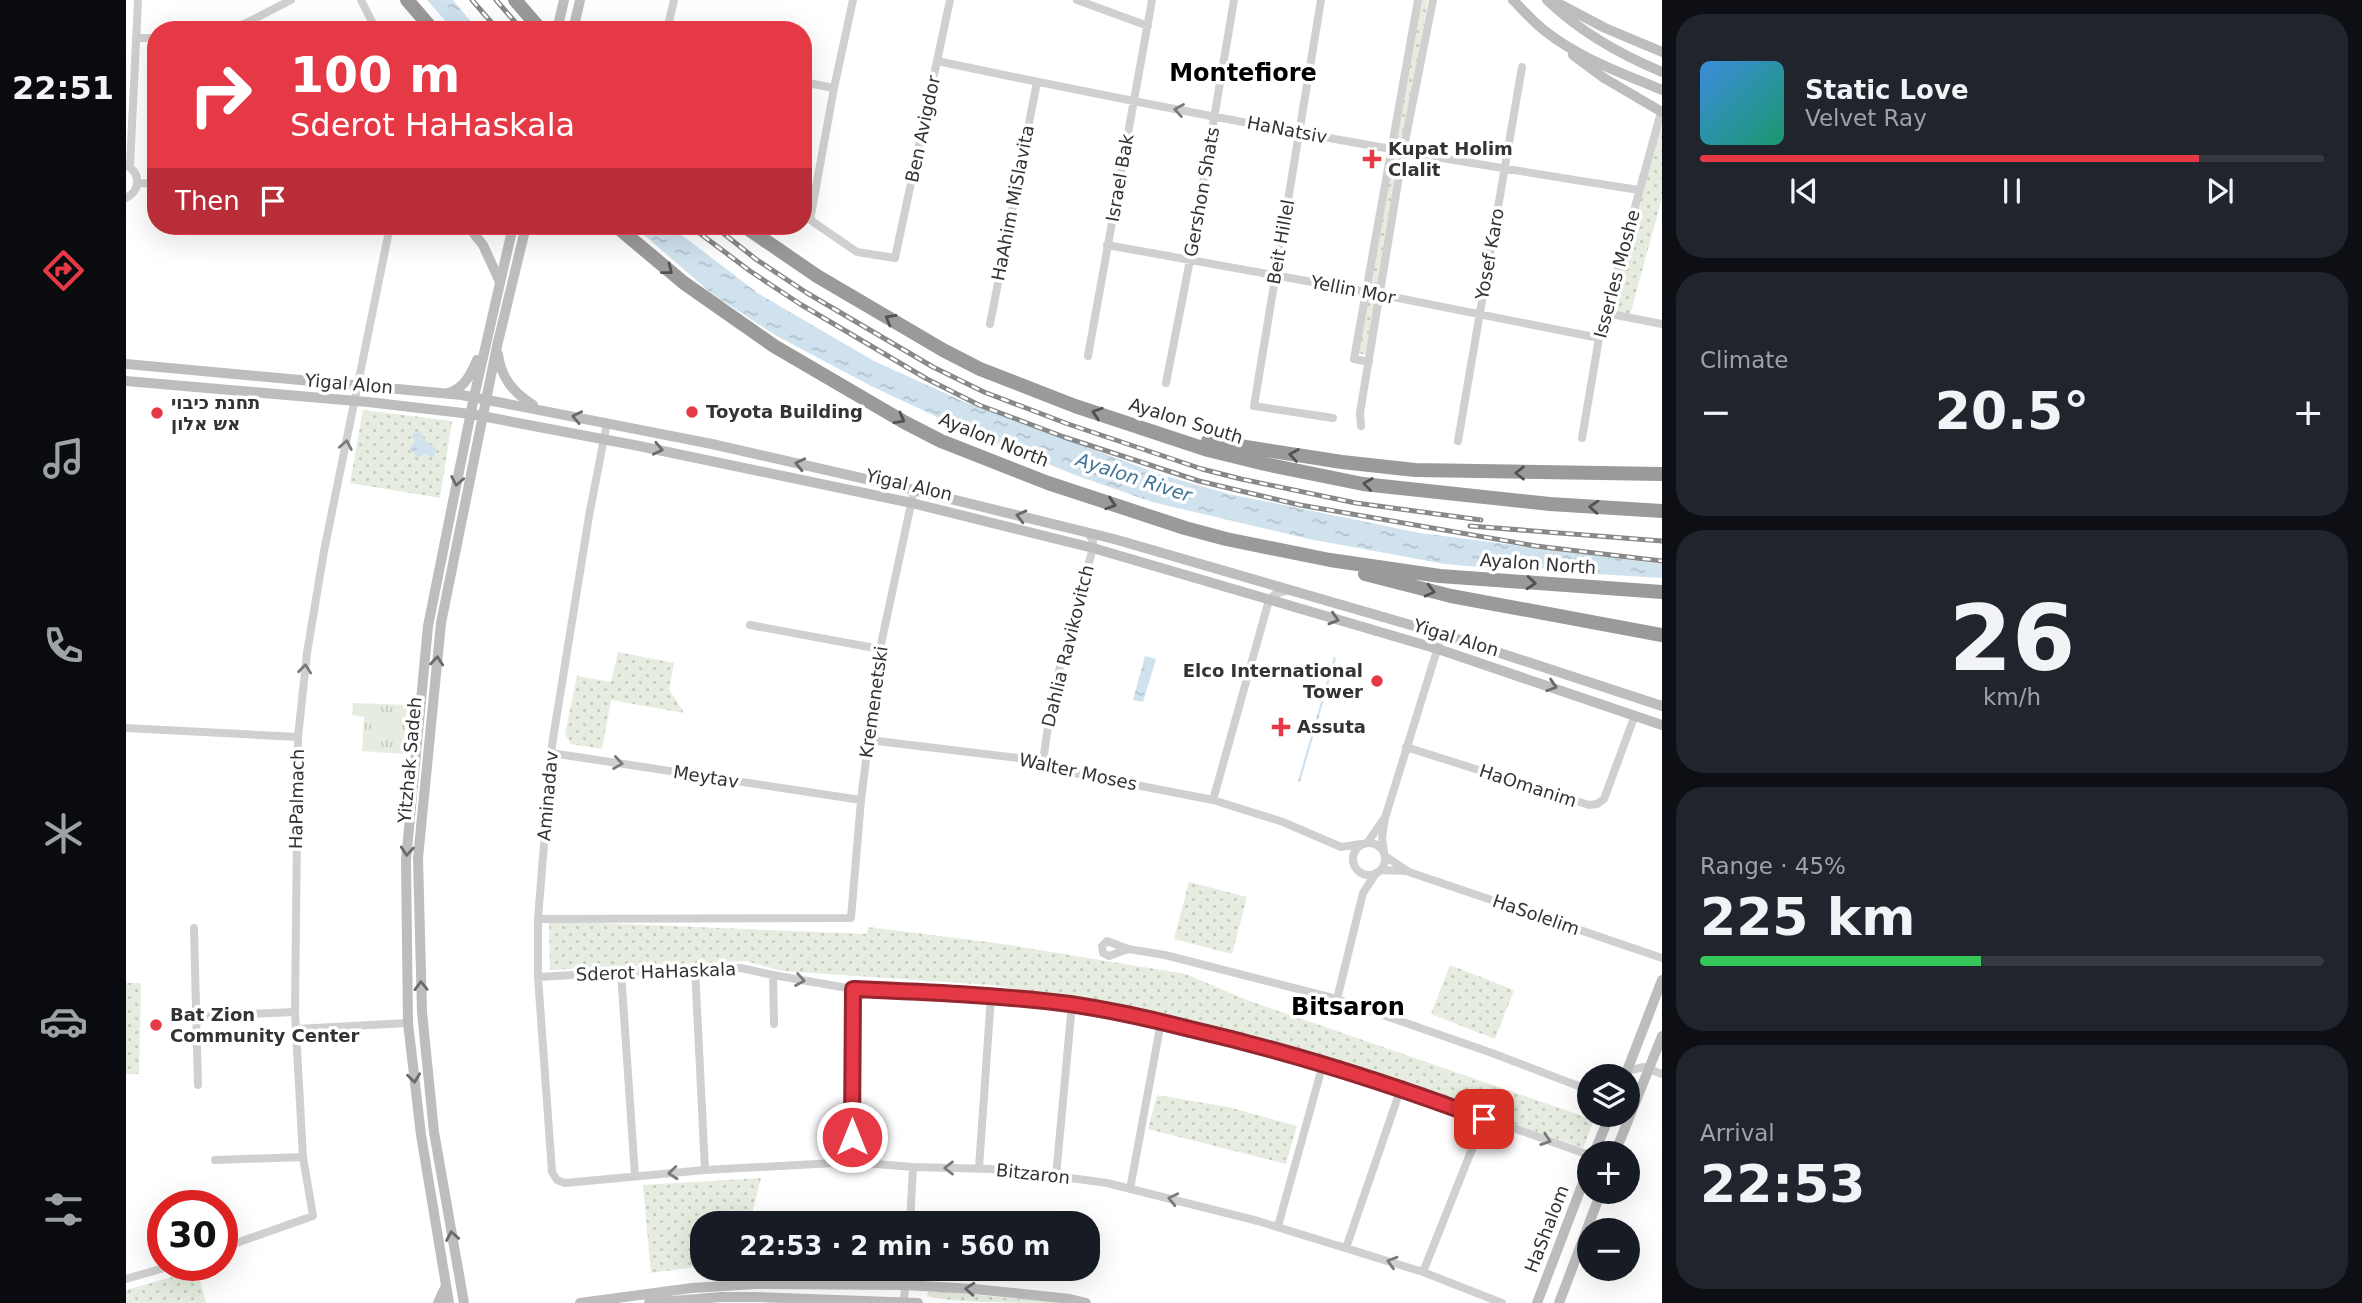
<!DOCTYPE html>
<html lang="en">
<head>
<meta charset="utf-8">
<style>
  body { margin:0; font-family:"DejaVu Sans","Noto Sans Hebrew",sans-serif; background:#20242c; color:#f1f3f6; height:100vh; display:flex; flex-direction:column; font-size:26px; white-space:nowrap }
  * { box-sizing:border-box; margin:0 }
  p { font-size:23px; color:#9ea1a6 }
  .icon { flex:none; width:38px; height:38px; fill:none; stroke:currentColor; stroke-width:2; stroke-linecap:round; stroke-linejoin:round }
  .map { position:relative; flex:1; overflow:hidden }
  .sheet { display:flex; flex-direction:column; gap:14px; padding:14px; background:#0d0f14; width:700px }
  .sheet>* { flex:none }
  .banner { position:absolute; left:21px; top:21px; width:665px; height:214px; border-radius:28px; box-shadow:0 7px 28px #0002; background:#e63946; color:#fff; overflow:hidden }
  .controls { position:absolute; left:1451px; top:1064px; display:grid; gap:14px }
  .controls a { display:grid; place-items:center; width:63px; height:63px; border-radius:50%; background:#171b24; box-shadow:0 7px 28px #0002; font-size:35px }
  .speed { position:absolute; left:21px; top:1190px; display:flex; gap:14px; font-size:35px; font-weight:700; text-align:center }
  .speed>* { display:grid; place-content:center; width:91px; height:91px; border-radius:50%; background:#171b24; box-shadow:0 7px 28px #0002; line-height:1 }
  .speed .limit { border:10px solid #d22; background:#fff; color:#111 }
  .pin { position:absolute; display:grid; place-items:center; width:60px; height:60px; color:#fff; margin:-30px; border-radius:14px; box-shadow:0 4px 10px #0006 }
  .me { position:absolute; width:77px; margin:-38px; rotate:0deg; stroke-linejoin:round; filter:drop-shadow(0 0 5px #0008) }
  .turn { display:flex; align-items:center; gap:24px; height:147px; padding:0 28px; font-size:32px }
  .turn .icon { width:91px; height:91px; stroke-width:2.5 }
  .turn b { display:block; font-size:49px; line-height:60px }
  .then { display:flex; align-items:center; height:66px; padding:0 28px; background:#0003; gap:14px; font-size:26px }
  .big { font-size:52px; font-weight:600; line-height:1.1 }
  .sheet .widget { flex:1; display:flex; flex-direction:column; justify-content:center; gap:10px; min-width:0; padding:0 24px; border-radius:28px; background:#20242c }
  .sheet .dial { align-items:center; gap:0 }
  .dial b { font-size:91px; line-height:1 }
  .song { display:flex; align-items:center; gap:21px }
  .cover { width:84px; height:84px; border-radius:10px; background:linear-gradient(135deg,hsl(210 70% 55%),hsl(160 70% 35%)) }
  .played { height:7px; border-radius:4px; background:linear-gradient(90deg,#e63946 80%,#363941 80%) }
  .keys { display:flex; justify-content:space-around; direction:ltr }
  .heat { display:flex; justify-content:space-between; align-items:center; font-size:38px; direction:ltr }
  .charge { height:10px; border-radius:5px; background:linear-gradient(90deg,#34c759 45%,#363941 0) }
  .trip { position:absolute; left:564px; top:1211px; width:410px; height:70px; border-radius:28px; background:#171b24; box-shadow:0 7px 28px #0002; font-weight:600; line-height:70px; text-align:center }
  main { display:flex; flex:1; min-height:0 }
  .dock { display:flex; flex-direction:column; width:126px; justify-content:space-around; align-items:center; background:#090b0e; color:#9ea1a6 }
  .dock .icon { width:49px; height:49px }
  .dock .on { color:#e63946 }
  .dock b { font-size:32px; color:#f1f3f6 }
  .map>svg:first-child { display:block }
  .grass { fill:url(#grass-tufts) }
  .park { fill:url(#park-dots) }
  .water { fill:url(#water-ripples) }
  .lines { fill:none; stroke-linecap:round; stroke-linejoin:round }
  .street { stroke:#d0d0d0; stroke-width:8 }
  .secondary { stroke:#bdbdbd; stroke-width:10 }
  .highway { stroke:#9a9a9a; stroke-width:14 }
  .rail-casing { stroke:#888; stroke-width:5 }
  .rail { stroke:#fff; stroke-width:2.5; stroke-dasharray:8; stroke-linecap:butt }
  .oneway { stroke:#7a7a7a }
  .oneway2 { stroke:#525252 }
  .oneway3 { stroke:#6a6a6a }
  .route-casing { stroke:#96252e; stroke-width:18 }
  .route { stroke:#e63946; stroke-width:12 }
  .poi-dot { fill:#e63946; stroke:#fff; stroke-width:2.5 }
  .labels { text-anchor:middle; stroke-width:7; stroke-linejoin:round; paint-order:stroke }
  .street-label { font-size:18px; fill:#333; stroke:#fff }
  .poi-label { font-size:18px; font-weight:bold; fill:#333; stroke:#fff; text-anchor:start }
  .water-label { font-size:19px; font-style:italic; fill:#3f7597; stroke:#fff }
  .district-label { font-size:24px; font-weight:bold; fill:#000; stroke:#fff }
</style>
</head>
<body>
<main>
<nav class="dock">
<b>22:51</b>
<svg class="icon on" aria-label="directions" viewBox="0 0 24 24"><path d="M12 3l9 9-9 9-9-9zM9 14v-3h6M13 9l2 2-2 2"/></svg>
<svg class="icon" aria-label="music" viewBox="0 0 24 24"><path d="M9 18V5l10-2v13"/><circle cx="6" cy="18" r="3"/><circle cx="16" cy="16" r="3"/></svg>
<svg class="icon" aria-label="phone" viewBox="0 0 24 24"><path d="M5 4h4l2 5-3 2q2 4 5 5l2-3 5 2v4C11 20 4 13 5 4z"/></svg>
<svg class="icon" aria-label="climate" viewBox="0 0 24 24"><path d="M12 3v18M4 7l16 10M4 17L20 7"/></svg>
<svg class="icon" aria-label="car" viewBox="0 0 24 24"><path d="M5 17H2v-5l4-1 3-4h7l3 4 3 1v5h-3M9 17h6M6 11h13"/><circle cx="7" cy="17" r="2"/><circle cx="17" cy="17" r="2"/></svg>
<svg class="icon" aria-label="filters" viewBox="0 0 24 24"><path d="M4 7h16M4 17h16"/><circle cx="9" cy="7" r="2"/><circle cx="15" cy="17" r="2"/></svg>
</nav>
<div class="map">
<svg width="1536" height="1303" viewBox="0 0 1536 1303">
  <defs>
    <pattern id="grass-tufts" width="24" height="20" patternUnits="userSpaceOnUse" patternTransform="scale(1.75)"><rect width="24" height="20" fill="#e6ecdf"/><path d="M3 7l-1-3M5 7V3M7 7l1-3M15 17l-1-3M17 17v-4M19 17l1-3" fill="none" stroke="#c6cbc0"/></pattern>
    <pattern id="park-dots" width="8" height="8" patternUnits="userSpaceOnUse" patternTransform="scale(1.75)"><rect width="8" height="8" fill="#e6ecdf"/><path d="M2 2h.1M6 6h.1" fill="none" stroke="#c6cbc0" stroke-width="1.8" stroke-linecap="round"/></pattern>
    <pattern id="water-ripples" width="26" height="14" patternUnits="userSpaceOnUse" patternTransform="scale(1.75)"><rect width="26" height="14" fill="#cfe2ee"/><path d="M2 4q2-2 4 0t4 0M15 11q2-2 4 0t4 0" fill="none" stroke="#b2c2cd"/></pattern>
  </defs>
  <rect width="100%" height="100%" fill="#fff"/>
  <path class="grass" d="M 227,703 L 281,705 L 277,754 L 236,751 L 238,717 L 226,715 Z"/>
  <path class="park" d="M 1295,0 L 1302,0 L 1240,355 L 1232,353 Z
    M 1534,126 L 1536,126 L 1536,198 L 1504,315 L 1485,310 Z
    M 237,410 L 326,421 L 314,498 L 224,483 Z
    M 492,652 L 548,663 L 543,689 L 558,713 L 485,700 L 476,749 L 445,744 L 439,734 L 451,676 L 485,682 Z
    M 1063,882 L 1121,897 L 1106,954 L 1048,939 Z
    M 423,921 L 741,934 L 742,927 L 870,943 L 1060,974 L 1121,1000 L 1468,1120 L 1457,1148 L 1276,1085 L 1118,1037 L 946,998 L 866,985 L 657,971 L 619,961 L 424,970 Z
    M 1324,965 L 1388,990 L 1369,1039 L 1305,1014 Z
    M 0,983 L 15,983 L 13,1074 L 0,1074 Z
    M 1031,1095 L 1102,1107 L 1171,1126 L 1160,1164 L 1022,1129 Z
    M 635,1178 L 624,1222 L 576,1223 L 576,1266 L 525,1273 L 517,1185 Z
    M 71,1270 L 80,1303 L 0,1303 L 0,1290 Z
    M 810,1291 L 933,1303 C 904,1303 823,1303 801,1296 L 802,1292 Z"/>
  <path class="water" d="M 301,0 L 327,0 L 352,30 L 327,30 Z
    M 508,226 L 544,226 L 633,294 L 748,361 L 836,401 L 1033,474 L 1103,494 L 1294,533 L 1536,564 L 1536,578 L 1454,573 L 1366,561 L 1365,568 L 1319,564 L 1183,539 L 1026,502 L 949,475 L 839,430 L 743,385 L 649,335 L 585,293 Z
    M 294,431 L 298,439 L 310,449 L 307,458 L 300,454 L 292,457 L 284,448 L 289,441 L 285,435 Z
    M 1019,656 L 1030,659 L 1017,702 L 1007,700 Z
    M 1208,657 L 1210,658 L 1174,782 L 1172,781 Z"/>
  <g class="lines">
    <path class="street" d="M 235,0 L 250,30
      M 951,0 L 1022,26
      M 1195,0 L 1128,406 L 1207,418
      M 100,30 L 120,23 L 165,0
      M 541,30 L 548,0
      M 10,38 L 30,38
      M 811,61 C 1044,110 1278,154 1513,190
      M 677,82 L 708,88
      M 0,165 C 15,173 15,190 0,198
      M 4,167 L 12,0
      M 12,183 L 30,184
      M 677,215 L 731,252 L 769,258 L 824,0
      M 684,220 L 708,88 L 727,0
      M 981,245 L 1242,292 L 1473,338
      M 1480,313 L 1536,324
      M 864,324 L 911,82
      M 962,356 L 1026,0
      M 1243,362 L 1228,359 L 1292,0
      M 1040,383 L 1064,260 L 1108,0
      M 481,423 L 463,516 L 426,745 L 412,919 L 412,977 L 426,1172 L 431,1180 L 439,1183 L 579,1170 L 726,1162 L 787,1167 L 865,1169 L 930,1176 L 981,1183 L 1132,1221 L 1297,1272 L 1376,1303
      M 1235,426 L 1234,413 L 1277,152 L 1307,0
      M 1456,438 L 1473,338 L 1535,112
      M 1332,441 L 1396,67
      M 624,625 L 754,649
      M 0,728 L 172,737
      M 743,740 L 917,761 L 943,772 L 1087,800 L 1157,822 L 1215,847 L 1235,844
      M 1280,747 L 1463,805 L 1471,804 L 1478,799 L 1509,715
      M 425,753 L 735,800
      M 917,761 L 927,692 L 967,548 L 967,541 L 961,532
      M 1087,800 L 1143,600 L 1149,594 L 1164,590
      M 1242,842 L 1257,820
      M1227 859a16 16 0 1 1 32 0a16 16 0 1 1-32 0Z
      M 1258,851 L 1256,838 L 1259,818 L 1316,634
      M 1259,856 L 1283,872 L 1536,958
      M 1255,870 L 1280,871
      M 412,919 L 725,918 L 735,800 L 754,649 L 788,490
      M 68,928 L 72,1085
      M 1002,949 L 983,956 L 977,953 L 976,946 L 981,941 L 1002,949 L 1039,955 L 1211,999 L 1366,1053 L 1463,1090
      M 569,968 L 579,1170
      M 495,972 L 509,1176
      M 647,975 L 648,1024
      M 412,977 L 569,968 L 615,968 L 647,975 L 727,989 L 865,996 L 946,1004 L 1108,1039 L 1192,1063 L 1275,1088 L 1463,1155
      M 1211,999 L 1237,893 L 1250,873
      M 71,1016 L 169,1012
      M 170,1029 L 282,1023
      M 1501,1071 L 1518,1067 L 1536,1074
      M 89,1160 L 177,1157
      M 726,1162 L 727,989
      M 853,1168 L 865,996
      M 930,1176 L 946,1004
      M 1004,1189 L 1035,1022
      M 784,1223 L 787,1167
      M 1152,1226 L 1197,1064
      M 96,1248 L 187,1216 L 177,1157 L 169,1012 L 172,737 L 181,653 L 198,551 L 264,226
      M 1220,1248 L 1275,1088
      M 1297,1272 L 1358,1119
      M 0,1279 L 48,1265
      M 778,1303 L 780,1269"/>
    <path class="secondary" d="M 1387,0 C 1397,10 1407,22 1419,31 C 1453,58 1496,73 1536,90
      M 1421,0 C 1454,32 1493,54 1536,72
      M 1428,1 L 1479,28 L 1536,52
      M 431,30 L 438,0
      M 447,30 L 454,0
      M 1447,55 L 1478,78 L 1536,112
      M 342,226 L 357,245 L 374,282
      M 354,226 L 370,230 L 379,226
      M 372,354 C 375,378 387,392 407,405
      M 0,364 L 336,395 L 586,444 L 788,490 L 988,539 L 1316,634 L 1536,706
      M 0,381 L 242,402 L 345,414 L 513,446 L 786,503 L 967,548 L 1312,649 L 1536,725
      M 322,393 C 338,389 345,374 351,360
      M 1499,1076 L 1536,980
      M 1468,1153 L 1484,1115
      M 1489,1153 L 1536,1036
      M 312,1303 L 320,1286
      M 323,1303 L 295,1135 L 282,1023 L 280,860 L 302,626 L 348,397 L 387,226
      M 338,1303 L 308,1132 L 296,1012 L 292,858 L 315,623 L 371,346 L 400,226
      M 454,1303 L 566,1288 L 630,1284 L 779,1285 L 848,1289 L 944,1299 L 960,1303
      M 523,1303 L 595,1297 L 630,1297 L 792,1303
      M 1411,1303 L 1463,1167
      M 1433,1303 L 1475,1192"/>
    <path class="highway" d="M 281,0 L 307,30
      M 389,0 L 415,30
      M 490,226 L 558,283 L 648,346 L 778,422 L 815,441 L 922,483 L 1059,528 L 1100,539 L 1204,560 L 1314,576 L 1536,592
      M 618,226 L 691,276 L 817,350 L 854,369 L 949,406 L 1082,450 L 1139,464 L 1237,484 L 1424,504 L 1536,511
      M 1082,441 L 1216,462 L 1289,470 L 1536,474
      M 1239,574 L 1325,596 L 1536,635"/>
    <g class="rail-casing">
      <path id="rail" d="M 346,0 L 372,30
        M 370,0 L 396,30
        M 564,226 L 624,271 L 674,304 L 801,379 L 853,405 L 938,437 L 1073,481 L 1174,505 L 1410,546 L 1536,561
        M 588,226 L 631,260 L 681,293 L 807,367 L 858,392 L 942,424 L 1076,469 L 1115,479 L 1230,503 L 1355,520
        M 1344,526 L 1536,541"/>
    </g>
    <use href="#rail" class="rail"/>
  </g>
  <defs><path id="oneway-chevron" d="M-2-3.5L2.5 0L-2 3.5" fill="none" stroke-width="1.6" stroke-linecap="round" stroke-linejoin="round" transform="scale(1.75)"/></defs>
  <g class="oneway">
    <use href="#oneway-chevron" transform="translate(1053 110) rotate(-170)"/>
    <use href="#oneway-chevron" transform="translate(220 445) rotate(-79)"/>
    <use href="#oneway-chevron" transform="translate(179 669) rotate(-84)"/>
    <use href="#oneway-chevron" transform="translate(492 763) rotate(8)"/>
    <use href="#oneway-chevron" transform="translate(674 980) rotate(9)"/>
    <use href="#oneway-chevron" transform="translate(1420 1140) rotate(19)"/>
    <use href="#oneway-chevron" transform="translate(823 1168) rotate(-180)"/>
    <use href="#oneway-chevron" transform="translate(547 1173) rotate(175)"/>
    <use href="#oneway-chevron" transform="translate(1047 1199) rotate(-167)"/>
    <use href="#oneway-chevron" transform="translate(1266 1262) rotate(-163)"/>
  </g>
  <g class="oneway2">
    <use href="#oneway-chevron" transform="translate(542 270) rotate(38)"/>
    <use href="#oneway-chevron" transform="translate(764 319) rotate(-150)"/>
    <use href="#oneway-chevron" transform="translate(971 413) rotate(-162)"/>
    <use href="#oneway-chevron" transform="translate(774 419) rotate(29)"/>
    <use href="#oneway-chevron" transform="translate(1168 455) rotate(-171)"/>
    <use href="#oneway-chevron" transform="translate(1394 473) rotate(-180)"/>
    <use href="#oneway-chevron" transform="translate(1242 484) rotate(-172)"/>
    <use href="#oneway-chevron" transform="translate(985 504) rotate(18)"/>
    <use href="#oneway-chevron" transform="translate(1468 507) rotate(-176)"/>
    <use href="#oneway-chevron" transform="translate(1405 583) rotate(5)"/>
    <use href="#oneway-chevron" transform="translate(1304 591) rotate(14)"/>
  </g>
  <g class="oneway3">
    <use href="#oneway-chevron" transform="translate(451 417) rotate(-168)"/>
    <use href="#oneway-chevron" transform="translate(532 449) rotate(12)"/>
    <use href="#oneway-chevron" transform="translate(674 464) rotate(-167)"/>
    <use href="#oneway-chevron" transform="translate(331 481) rotate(101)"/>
    <use href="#oneway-chevron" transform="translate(895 516) rotate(-166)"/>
    <use href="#oneway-chevron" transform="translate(1208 619) rotate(17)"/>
    <use href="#oneway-chevron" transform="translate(311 661) rotate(-85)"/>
    <use href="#oneway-chevron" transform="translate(1426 686) rotate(18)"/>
    <use href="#oneway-chevron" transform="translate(281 851) rotate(95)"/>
    <use href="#oneway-chevron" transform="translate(295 986) rotate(-91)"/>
    <use href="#oneway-chevron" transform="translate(288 1078) rotate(83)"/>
    <use href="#oneway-chevron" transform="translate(326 1236) rotate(-100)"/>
    <use href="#oneway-chevron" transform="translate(844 1289) rotate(-176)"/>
  </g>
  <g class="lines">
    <g class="route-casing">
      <path id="route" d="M 726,1137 L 727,989 C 799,992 872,995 944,1004 C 984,1010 1025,1019 1064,1029 C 1164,1052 1262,1083 1358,1119"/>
    </g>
    <use href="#route" class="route"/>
  </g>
  <g class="poi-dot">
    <path d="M1242.5 148.5h7v7h7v7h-7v7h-7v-7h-7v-7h7z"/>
    <circle cx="566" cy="412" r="7"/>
    <circle cx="31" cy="413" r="7"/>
    <circle cx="1251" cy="681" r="7"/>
    <path d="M1151.5 716.5h7v7h7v7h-7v7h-7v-7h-7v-7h7z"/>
    <circle cx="30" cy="1025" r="7"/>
  </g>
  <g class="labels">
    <g class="street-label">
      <text transform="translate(797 129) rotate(-78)" y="6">Ben Avigdor</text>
      <text transform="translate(1161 130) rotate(11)" y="6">HaNatsiv</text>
      <text transform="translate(994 178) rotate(-80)" y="6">Israel Bak</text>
      <text transform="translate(1076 192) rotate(-80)" y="6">Gershon Shats</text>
      <text transform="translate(887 203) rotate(-79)" y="6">HaAhim MiSlavita</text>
      <text transform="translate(1155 242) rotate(-80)" y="6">Beit Hillel</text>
      <text transform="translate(1364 254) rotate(-80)" y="6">Yosef Karo</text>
      <text transform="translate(1491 274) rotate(-75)" y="6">Isserles Moshe</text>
      <text transform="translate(1227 290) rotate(11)" y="6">Yellin Mor</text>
      <text transform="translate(223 384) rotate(5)" y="6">Yigal Alon</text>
      <text transform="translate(1060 421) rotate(17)" y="6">Ayalon South</text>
      <text transform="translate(868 440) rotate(22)" y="6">Ayalon North</text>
      <text transform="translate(783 485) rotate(13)" y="6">Yigal Alon</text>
      <text transform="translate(1412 564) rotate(4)" y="6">Ayalon North</text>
      <text transform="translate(1330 638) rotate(17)" y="6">Yigal Alon</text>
      <text transform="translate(942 646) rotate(-76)" y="6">Dahlia Ravikovitch</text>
      <text transform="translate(748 702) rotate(-82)" y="6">Kremenetski</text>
      <text transform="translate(284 760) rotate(-85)" y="6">Yitzhak Sadeh</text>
      <text transform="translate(952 772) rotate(12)" y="6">Walter Moses</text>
      <text transform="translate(580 777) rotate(9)" y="6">Meytav</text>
      <text transform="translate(1402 786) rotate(18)" y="6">HaOmanim</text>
      <text transform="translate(422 796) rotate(-85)" y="6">Aminadav</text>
      <text transform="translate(171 799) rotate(-89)" y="6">HaPalmach</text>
      <text transform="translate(1410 915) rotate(19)" y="6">HaSolelim</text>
      <text transform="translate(530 972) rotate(-2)" y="6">Sderot HaHaskala</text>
      <text transform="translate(907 1174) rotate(6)" y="6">Bitzaron</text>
      <text transform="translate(1421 1229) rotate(-69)" y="6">HaShalom</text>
    </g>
    <g class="poi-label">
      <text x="1262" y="155">Kupat Holim<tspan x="1262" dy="21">Clalit</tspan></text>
      <text x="45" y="409">תחנת כיבוי<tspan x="45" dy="21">אש אלון</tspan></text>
      <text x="580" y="418">Toyota Building</text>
      <text x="1237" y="677" text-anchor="end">Elco International<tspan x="1237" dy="21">Tower</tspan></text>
      <text x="1171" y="733">Assuta</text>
      <text x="44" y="1021">Bat Zion<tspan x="44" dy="21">Community Center</tspan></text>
    </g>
    <g class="water-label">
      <text transform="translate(1008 477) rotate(18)" y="7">Ayalon River</text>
    </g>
    <g class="district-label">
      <text x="1117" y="81">Montefiore</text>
      <text x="1222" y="1015">Bitsaron</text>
    </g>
  </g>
</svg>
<div class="controls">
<a><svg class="icon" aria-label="layers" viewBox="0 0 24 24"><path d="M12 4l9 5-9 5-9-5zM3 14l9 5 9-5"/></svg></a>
<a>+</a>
<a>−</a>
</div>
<div class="speed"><div class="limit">30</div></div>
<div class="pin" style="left:1358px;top:1119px;background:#d93025"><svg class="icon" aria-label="arrive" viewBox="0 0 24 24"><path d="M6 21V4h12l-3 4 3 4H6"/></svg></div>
<svg class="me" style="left:726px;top:1137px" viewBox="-20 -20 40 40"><circle r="17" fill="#e63946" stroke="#fff" stroke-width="3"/><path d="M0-11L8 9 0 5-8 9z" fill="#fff"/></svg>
<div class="trip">22:53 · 2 min · 560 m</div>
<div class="banner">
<div class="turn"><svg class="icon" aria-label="right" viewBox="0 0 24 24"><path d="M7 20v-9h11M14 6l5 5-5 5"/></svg><div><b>100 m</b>Sderot HaHaskala</div></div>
<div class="then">Then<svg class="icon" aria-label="arrive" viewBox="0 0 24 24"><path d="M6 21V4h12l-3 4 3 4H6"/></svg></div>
</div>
</div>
<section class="sheet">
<div class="widget">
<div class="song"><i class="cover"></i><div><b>Static Love</b><p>Velvet Ray</p></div></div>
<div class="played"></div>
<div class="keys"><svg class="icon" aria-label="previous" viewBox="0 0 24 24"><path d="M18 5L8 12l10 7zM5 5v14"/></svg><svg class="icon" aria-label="pause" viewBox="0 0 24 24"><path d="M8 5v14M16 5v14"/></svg><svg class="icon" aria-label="next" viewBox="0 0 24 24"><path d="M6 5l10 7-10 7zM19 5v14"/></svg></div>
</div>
<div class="widget"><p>Climate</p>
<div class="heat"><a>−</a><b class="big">20.5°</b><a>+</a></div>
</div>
<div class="widget dial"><b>26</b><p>km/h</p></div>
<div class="widget"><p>Range · 45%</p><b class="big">225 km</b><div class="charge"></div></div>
<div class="widget"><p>Arrival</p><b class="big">22:53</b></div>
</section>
</main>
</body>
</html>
